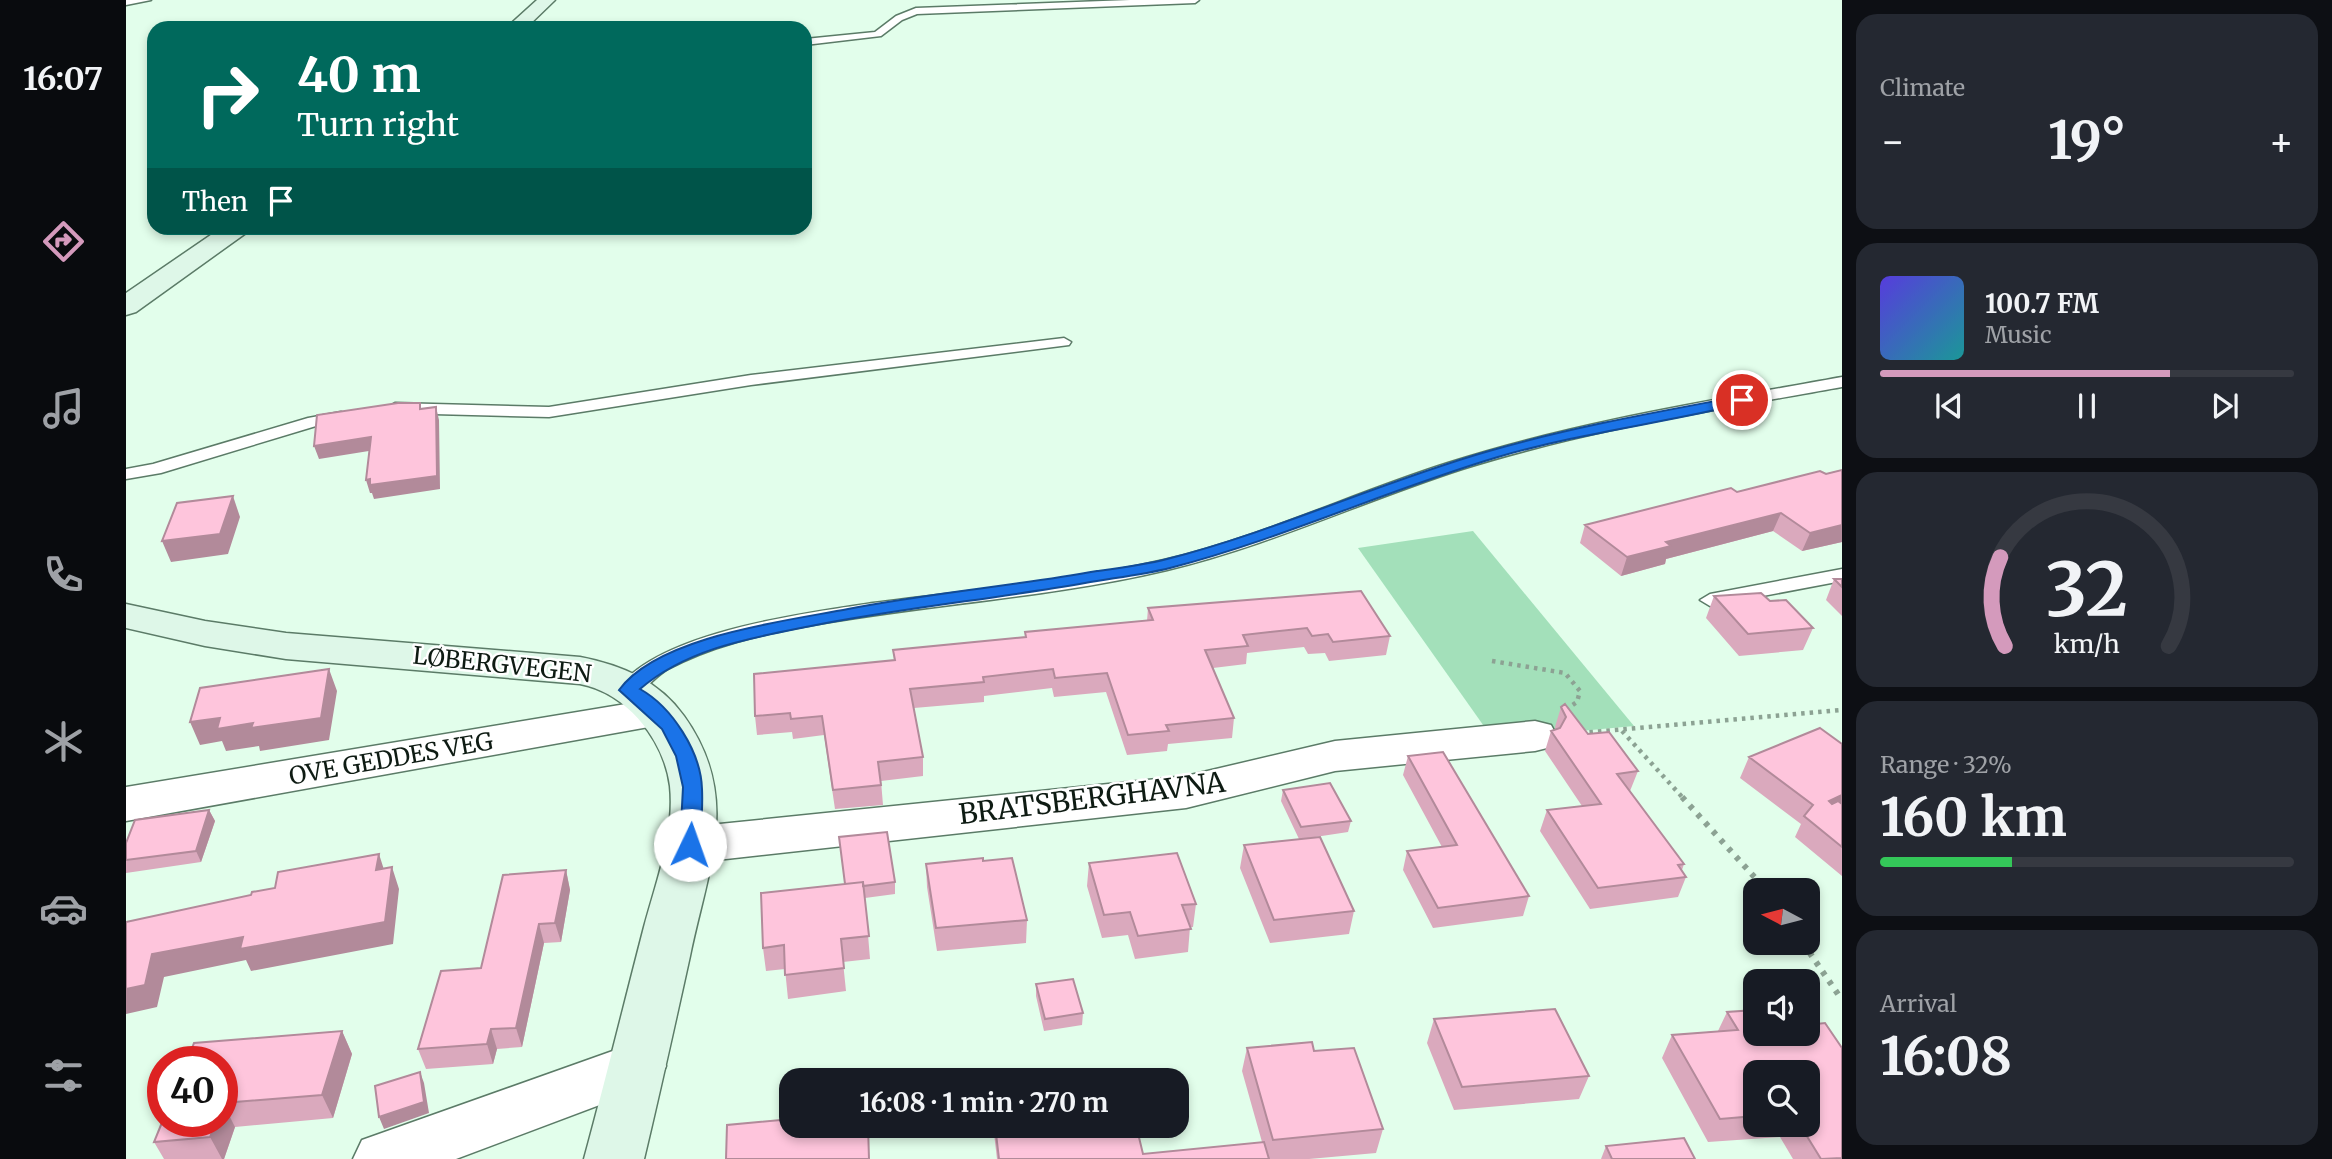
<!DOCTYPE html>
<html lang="en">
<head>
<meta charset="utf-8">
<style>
  body { margin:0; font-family:Merriweather,serif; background:#242831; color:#f1f3f6; height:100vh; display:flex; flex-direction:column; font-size:26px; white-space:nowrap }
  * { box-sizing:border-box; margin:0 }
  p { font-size:23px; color:#9ea1a6 }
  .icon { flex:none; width:38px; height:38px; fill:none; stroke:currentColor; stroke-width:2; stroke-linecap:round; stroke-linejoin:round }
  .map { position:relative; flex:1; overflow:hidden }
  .sheet { display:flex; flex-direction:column; gap:14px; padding:14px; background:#0d0f14; width:490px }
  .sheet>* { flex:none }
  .top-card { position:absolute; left:21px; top:21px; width:665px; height:214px; border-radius:21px; box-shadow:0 4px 10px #0003; background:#00695c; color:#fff; overflow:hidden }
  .needle { width:46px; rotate:277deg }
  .buttons { position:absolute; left:1617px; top:878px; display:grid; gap:14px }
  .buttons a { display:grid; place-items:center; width:77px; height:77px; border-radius:14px; background:#171b24; box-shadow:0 4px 10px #0003; font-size:35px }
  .speed { position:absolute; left:21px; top:1046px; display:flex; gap:14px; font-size:35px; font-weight:700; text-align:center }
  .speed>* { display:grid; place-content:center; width:91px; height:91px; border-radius:50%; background:#171b24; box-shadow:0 4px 10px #0003; line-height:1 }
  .speed .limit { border:10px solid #d22; background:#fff; color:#111 }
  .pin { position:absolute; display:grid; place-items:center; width:60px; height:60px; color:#fff; margin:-30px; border:4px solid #fff; border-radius:50%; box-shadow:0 2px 7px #0007 }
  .me { position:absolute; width:77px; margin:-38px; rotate:3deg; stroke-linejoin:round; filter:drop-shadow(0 0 5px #0008) }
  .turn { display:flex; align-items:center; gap:24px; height:147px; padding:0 35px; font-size:32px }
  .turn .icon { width:91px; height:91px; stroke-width:2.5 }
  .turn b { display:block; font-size:49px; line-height:60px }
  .then { display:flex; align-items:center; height:66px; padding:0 35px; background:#0003; gap:14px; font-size:26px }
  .big { font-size:52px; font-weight:700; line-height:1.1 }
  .sheet .tile { flex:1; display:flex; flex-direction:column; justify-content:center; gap:10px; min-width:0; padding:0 24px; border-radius:21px; background:#242831 }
  .sheet .dial { align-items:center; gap:0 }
  .dial svg { height:182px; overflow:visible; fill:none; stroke:#363941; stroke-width:7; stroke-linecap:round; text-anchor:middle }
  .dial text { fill:#f1f3f6; stroke:none }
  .song { display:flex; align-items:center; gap:21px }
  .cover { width:84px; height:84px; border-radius:10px; background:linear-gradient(135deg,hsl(250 70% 55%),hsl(180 70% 35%)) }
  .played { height:7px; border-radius:4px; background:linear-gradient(90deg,#d49abc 70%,#363941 70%) }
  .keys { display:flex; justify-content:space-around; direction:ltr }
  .heat { display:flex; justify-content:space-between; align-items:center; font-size:38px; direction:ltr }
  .charge { height:10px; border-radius:5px; background:linear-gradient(90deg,#34c759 32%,#363941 0) }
  .trip { position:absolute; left:653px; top:1068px; width:410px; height:70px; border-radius:21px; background:#171b24; box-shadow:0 4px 10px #0003; font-weight:700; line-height:70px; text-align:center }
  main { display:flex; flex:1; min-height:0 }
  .menu { display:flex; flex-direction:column; width:126px; justify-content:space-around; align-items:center; background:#090b0e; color:#9ea1a6 }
  .menu .icon { width:49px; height:49px }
  .menu .on { color:#d49abc }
  .menu b { font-size:32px; color:#f1f3f6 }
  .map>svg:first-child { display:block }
  .green { fill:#a3e0ba }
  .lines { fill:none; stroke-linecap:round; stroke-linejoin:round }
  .lane-casing { stroke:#5b7b67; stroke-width:3 }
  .street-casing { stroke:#5b7b67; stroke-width:3 }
  .secondary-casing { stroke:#5b7b67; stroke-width:3 }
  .path-far1 { stroke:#8ca293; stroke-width:4.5; stroke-dasharray:3.5 5; stroke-linecap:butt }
  .path { stroke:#8ca293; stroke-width:6; stroke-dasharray:4.5 7; stroke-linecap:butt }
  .lane { fill:#fff; fill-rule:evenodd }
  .street { fill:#fff; fill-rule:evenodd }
  .secondary { fill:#def7e8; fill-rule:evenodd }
  .wall { fill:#daa9bd; fill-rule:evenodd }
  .shaded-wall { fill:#b28a9a }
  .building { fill:#fec5dc; stroke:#b28a9a; stroke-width:2 }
  .route { fill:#1a73e8; stroke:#114b97; stroke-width:2 }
  .labels { text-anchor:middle; stroke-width:5; stroke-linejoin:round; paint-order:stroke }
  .street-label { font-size:24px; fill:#0e1b13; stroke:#fff }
  .near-street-label { font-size:28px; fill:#0e1b13; stroke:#fff }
</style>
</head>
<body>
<main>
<nav class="menu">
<b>16:07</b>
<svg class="icon on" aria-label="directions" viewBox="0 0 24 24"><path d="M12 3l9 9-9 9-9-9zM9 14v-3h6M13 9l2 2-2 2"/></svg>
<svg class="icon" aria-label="music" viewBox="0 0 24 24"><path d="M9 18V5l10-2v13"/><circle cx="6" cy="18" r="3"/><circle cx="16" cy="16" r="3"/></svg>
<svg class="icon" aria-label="phone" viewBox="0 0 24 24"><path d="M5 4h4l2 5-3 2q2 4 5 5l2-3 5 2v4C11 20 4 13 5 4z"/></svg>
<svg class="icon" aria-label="climate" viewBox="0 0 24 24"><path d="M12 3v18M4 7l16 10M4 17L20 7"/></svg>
<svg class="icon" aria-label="car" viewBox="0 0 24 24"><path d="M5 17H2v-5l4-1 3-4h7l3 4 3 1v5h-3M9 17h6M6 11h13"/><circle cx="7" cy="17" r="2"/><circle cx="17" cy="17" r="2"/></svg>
<svg class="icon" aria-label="filters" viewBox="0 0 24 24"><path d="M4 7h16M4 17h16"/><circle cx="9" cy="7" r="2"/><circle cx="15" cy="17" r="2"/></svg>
</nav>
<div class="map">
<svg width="1716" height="1159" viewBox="0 0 1716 1159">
  <rect width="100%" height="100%" fill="#e2feeb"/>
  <path class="green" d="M 1347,531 L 1508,726 L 1367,739 L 1232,548 Z"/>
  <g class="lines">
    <g class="lane-casing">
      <path id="lane" d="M 0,0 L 25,0 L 0,5 Z
        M 1004,0 L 1073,0 L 1069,3 L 791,14 L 776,20 L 755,36 L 679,45 L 679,39 L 749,32 L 770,16 L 790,8 Z
        M 938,338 L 945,342 L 943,345 L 625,385 L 423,417 L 269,413 L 261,408 L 269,403 L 423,407 L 625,375 Z
        M 1716,377 L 1716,387 C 1589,410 1460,430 1336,469 C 1237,501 1142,546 1041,570 C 923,598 801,604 681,626 C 633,635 585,646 542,669 C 526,678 513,700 494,695 L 491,690 C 531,632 680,613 747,603 C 844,590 942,582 1038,560 C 1136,537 1227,493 1322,463 C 1450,422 1584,401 1716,377 Z
        M 215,412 L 221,414 L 223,417 L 221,420 L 190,426 L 35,473 L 0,479 L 0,469 L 27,464 L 182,418 Z
        M 1716,569 L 1716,581 L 1584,606 L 1574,600 L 1584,594 Z"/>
    </g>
    <g class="street-casing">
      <path id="street" d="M 530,699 L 545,703 L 552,713 L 545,723 L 0,821 L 0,787 Z
        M 1409,721 L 1425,725 L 1431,736 L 1425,747 L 1409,751 L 1209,771 L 1060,808 L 564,863 L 547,858 L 540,845 L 547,832 L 564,827 L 1060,776 L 1209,741 Z
        M 512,1042 L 532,1049 L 540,1066 L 532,1083 L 330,1159 L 227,1159 L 236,1140 Z"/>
    </g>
    <g class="secondary-casing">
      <path id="secondary" d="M 411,0 L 429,0 L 400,28 L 380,28 Z
        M 95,228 L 124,228 L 120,233 L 10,312 L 0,315 L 0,293 Z
        M 0,604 L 79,621 L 160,633 L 454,657 C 496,665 533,681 558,716 C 616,797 582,868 564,956 C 549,1024 534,1092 518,1159 L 458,1159 C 479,1082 498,1004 518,927 C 530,882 549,833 544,786 C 538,740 501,693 454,684 L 160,659 L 79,646 L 0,628 Z"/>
    </g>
    <path class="path-far1" d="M 1366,661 L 1439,673 L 1454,691 L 1451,702 L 1438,711
      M 1496,731 L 1558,799
      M 1455,733 L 1716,710"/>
    <path class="path" d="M 1556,797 L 1641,891
      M 1677,943 L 1716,1000"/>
    <use href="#lane" class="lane"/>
    <use href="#street" class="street"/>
    <use href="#secondary" class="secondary"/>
  </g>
  <path class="wall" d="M 1716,470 L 1716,542 L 1676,551 L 1647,531 L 1540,559 L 1539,564 L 1495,576 L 1454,543 L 1459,525 Z
    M 1708,579 L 1716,579 L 1716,616 L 1700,600 Z
    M 1588,596 L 1644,601 L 1687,628 L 1677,650 L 1613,656 L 1580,618 Z
    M 1022,608 L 1264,636 L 1260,655 L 1203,661 L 1199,653 L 1182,654 L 1178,647 L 1121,653 L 1120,664 L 1087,668 L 1108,718 L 1106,738 L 1042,744 L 1041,751 L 1001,755 L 980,692 L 928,697 L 926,688 L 858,696 L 858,702 L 788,708 L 797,757 L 797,776 L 755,781 L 757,805 L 709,809 L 698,735 L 667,739 L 666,732 L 631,735 L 629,716 L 768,661 L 767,650 L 899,638 L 899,632 L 1021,621 Z
    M 1435,707 L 1462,734 L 1512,771 L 1504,791 L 1558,864 L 1556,870 L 1560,877 L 1552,897 L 1464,909 L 1414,831 L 1421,810 L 1456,806 L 1419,751 L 1425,731 L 1430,730 L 1429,727 Z
    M 1716,744 L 1716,876 L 1669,837 L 1675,824 L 1614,778 L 1623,757 Z
    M 1282,756 L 1403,896 L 1397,916 L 1307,928 L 1277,870 L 1281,851 L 1316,847 L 1277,775 Z
    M 1157,790 L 1225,821 L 1222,832 L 1176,839 L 1228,911 L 1223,934 L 1144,943 L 1114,868 L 1118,845 L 1173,839 L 1155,801 Z
    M 83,810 L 89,821 L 75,862 L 0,873 L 0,843 Z
    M 857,861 L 901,920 L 900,943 L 811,951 L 801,887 L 800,864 Z
    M 963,863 L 1070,904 L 1067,927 L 1064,927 L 1062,952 L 1009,959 L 1002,935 L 976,938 L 961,886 Z
    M 440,870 L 444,890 L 435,942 L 418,943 L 396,1047 L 371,1049 L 367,1064 L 300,1069 L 292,1049 L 355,968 Z
    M 769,882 L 769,894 L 739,898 L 744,959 L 717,962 L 720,991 L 662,999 L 659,969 L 640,971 L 637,948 L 635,893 Z
    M 910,984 L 957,1013 L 956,1025 L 918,1031 L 910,996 Z
    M 1601,1012 L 1716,1048 L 1716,1159 L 1667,1159 L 1654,1137 L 1582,1142 L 1536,1058 L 1546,1035 L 1592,1031 ZM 1629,1073 L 1682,1125 L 1629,1125 Z
    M 1308,1019 L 1463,1076 L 1453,1099 L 1328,1110 L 1301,1043 Z
    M 216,1031 L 226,1054 L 207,1118 L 109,1127 L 98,1159 L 38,1159 L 28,1142 L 96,1062 Z
    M 1121,1048 L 1188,1051 L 1257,1129 L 1250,1153 L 1183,1159 L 871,1159 L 867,1125 L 1010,1125 L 1017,1154 L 1136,1142 L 1116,1071 Z
    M 1480,1146 L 1569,1159 L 1475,1159 Z"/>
  <path class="shaded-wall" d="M 310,407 L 313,420 L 314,489 L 248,499 L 246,493 L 244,493 L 240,480 L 244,479 Z
    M 245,437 L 249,450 L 193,459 L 188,446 Z
    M 107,496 L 114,517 L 102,554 L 45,562 L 36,541 Z
    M 1655,513 L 1647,531 L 1540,559 L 1539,564 L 1495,576 L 1501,557 L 1540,542 Z
    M 1716,525 L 1716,542 L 1676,551 L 1684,533 Z
    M 203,669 L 211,691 L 203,740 L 134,751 L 133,746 L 100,751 L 96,741 L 74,745 L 64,722 Z
    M 1716,795 L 1716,811 L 1703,801 Z
    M 83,810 L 89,821 L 75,862 L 70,851 Z
    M 253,854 L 260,876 L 250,870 Z
    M 266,867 L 273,889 L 267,944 L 125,971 L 120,960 L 38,977 L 31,1007 L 0,1014 L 0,989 L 26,954 Z
    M 440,870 L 444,890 L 435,942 L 429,923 Z
    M 413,924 L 418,943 L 396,1047 L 390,1028 Z
    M 365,1029 L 371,1049 L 367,1064 L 361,1044 Z
    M 216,1031 L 226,1054 L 207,1118 L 196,1095 Z
    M 294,1072 L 298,1083 L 303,1113 L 258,1129 L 253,1117 Z
    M 97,1103 L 109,1127 L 98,1159 L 96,1159 L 84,1137 L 90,1122 L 96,1122 Z"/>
  <path class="building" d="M 272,403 L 294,403 L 294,409 L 310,407 L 311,476 L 244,485 L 244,479 L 240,480 L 245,437 L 188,446 L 191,415 Z
    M 1716,470 L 1716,525 L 1684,533 L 1655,513 L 1540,542 L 1545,546 L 1501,557 L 1459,525 L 1605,488 L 1611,492 L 1694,471 L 1700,474 Z
    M 107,496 L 94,534 L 36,541 L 51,503 Z
    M 1708,579 L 1716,579 L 1716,587 Z
    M 1235,591 L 1264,636 L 1207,642 L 1202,634 L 1186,636 L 1181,628 L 1117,635 L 1122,646 L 1079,650 L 1108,718 L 1040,725 L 1043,731 L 1002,735 L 981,673 L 929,678 L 927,669 L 857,677 L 858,682 L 784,689 L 797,757 L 752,762 L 755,785 L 707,790 L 696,716 L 665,719 L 664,713 L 629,716 L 628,674 L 769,660 L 767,650 L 900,637 L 899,632 L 1027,620 L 1022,608 Z
    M 1635,593 L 1644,601 L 1660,600 L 1687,628 L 1622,634 L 1588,596 Z
    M 203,669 L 195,718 L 125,728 L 127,723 L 91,729 L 94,718 L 64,722 L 74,688 Z
    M 1439,704 L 1462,734 L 1483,732 L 1512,771 L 1491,774 L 1558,864 L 1552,865 L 1560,877 L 1472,888 L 1421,810 L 1475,804 L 1425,731 L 1434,728 L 1440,717 L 1435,707 Z
    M 1694,728 L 1716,744 L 1716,795 L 1703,801 L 1706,804 L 1712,801 L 1716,804 L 1716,847 L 1678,816 L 1687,805 L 1623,757 Z
    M 1317,752 L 1403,896 L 1312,908 L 1281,851 L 1331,845 L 1282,756 Z
    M 1204,783 L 1225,821 L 1175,827 L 1157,790 Z
    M 83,810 L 70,851 L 0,860 L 0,843 L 9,820 Z
    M 761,832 L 769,882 L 737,886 L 737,882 L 719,884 L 713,837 Z
    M 1194,837 L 1228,911 L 1148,920 L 1118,845 Z
    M 1051,853 L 1070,904 L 1056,905 L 1065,929 L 1012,936 L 1004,912 L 978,915 L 963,863 Z
    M 253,854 L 250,870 L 266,867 L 259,922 L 114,949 L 117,937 L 26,954 L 19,985 L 0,989 L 0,922 L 125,895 L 126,892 L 149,888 L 152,872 Z
    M 857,858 L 857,861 L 886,858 L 901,920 L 810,928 L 800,864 Z
    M 440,870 L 429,923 L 413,924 L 390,1028 L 365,1029 L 361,1044 L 292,1049 L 315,971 L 355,968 L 377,875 Z
    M 737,882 L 743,936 L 715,939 L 718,968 L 659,975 L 658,945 L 637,948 L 635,893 Z
    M 947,979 L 957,1013 L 919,1019 L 910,984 Z
    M 1429,1009 L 1463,1076 L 1336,1087 L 1308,1019 Z
    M 1629,1010 L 1629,1034 L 1682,1034 L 1682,1025 L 1699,1023 L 1716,1048 L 1716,1158 L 1695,1159 L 1674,1125 L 1682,1125 L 1682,1073 L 1629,1073 L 1629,1116 L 1594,1119 L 1546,1035 L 1612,1030 L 1601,1012 Z
    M 216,1031 L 196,1095 L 97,1103 L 96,1105 L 96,1062 L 61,1062 L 68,1043 Z
    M 1186,1042 L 1188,1051 L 1228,1048 L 1257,1129 L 1147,1140 L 1121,1048 Z
    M 294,1072 L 298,1102 L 253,1117 L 249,1086 Z
    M 1000,1077 L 1000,1080 L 974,1080 Z
    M 665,1119 L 665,1125 L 742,1125 L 743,1159 L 600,1159 L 601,1125 Z
    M 37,1120 L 37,1122 L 90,1122 L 84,1137 L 28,1142 Z
    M 869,1125 L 1010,1125 L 1017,1154 L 1138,1142 L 1143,1159 L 873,1159 Z
    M 1558,1138 L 1569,1159 L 1486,1159 L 1480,1146 Z"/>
  <path class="route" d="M 1616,396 L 1622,400 L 1620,403 C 1538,423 1454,433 1372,457 C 1261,490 1156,539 1044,568 C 1016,575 987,578 959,583 C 868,599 776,608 685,626 C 625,638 562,648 514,689 C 546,707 575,752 576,789 C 577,808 575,827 574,845 L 571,850 L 564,852 L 557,850 L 554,845 L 557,787 L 550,756 L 536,729 L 493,690 C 532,636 660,621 722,609 C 804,593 888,586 971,571 C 994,568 1018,565 1041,559 C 1151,531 1254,482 1363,451 C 1446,427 1531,412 1616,396 Z"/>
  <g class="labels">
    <g class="street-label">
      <text transform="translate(376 665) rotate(6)" y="8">LØBERGVEGEN</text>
      <text transform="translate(265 759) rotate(-10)" y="8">OVE GEDDES VEG</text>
    </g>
    <g class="near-street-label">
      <text transform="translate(966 798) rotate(-7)" y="10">BRATSBERGHAVNA</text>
    </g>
  </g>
</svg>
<div class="buttons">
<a><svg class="needle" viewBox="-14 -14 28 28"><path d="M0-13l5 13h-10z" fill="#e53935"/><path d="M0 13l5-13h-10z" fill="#9ea1a6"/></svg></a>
<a><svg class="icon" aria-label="sound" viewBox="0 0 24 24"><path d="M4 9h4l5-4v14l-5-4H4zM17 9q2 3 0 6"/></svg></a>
<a><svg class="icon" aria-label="search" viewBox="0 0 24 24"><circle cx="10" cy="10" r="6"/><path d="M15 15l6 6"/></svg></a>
</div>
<div class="speed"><div class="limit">40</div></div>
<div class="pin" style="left:1616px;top:400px;background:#d93025"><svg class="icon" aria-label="arrive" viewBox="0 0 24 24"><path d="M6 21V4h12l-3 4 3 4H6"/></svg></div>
<svg class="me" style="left:564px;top:845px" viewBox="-20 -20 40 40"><circle r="19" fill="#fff"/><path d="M0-13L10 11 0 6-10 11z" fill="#1a73e8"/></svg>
<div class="trip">16:08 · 1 min · 270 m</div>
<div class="top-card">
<div class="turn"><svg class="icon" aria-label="right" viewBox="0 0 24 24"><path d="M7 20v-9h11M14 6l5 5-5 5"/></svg><div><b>40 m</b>Turn right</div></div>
<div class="then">Then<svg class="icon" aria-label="arrive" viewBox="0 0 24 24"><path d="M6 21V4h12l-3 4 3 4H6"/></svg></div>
</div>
</div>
<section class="sheet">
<div class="tile"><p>Climate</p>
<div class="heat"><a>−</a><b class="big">19°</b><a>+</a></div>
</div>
<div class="tile">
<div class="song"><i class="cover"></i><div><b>100.7 FM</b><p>Music</p></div></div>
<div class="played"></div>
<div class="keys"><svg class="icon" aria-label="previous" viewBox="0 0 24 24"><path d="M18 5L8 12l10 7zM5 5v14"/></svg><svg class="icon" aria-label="pause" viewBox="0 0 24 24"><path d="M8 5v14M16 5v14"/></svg><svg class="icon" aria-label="next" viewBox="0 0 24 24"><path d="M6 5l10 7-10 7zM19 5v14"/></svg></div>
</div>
<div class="tile dial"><svg viewBox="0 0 100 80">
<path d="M14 69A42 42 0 1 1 86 69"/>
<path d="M14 69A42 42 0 0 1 12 30" stroke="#d49abc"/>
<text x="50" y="56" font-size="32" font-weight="700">32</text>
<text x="50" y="72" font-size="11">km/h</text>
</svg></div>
<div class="tile"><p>Range · 32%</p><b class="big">160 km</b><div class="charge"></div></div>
<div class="tile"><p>Arrival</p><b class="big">16:08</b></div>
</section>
</main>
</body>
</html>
